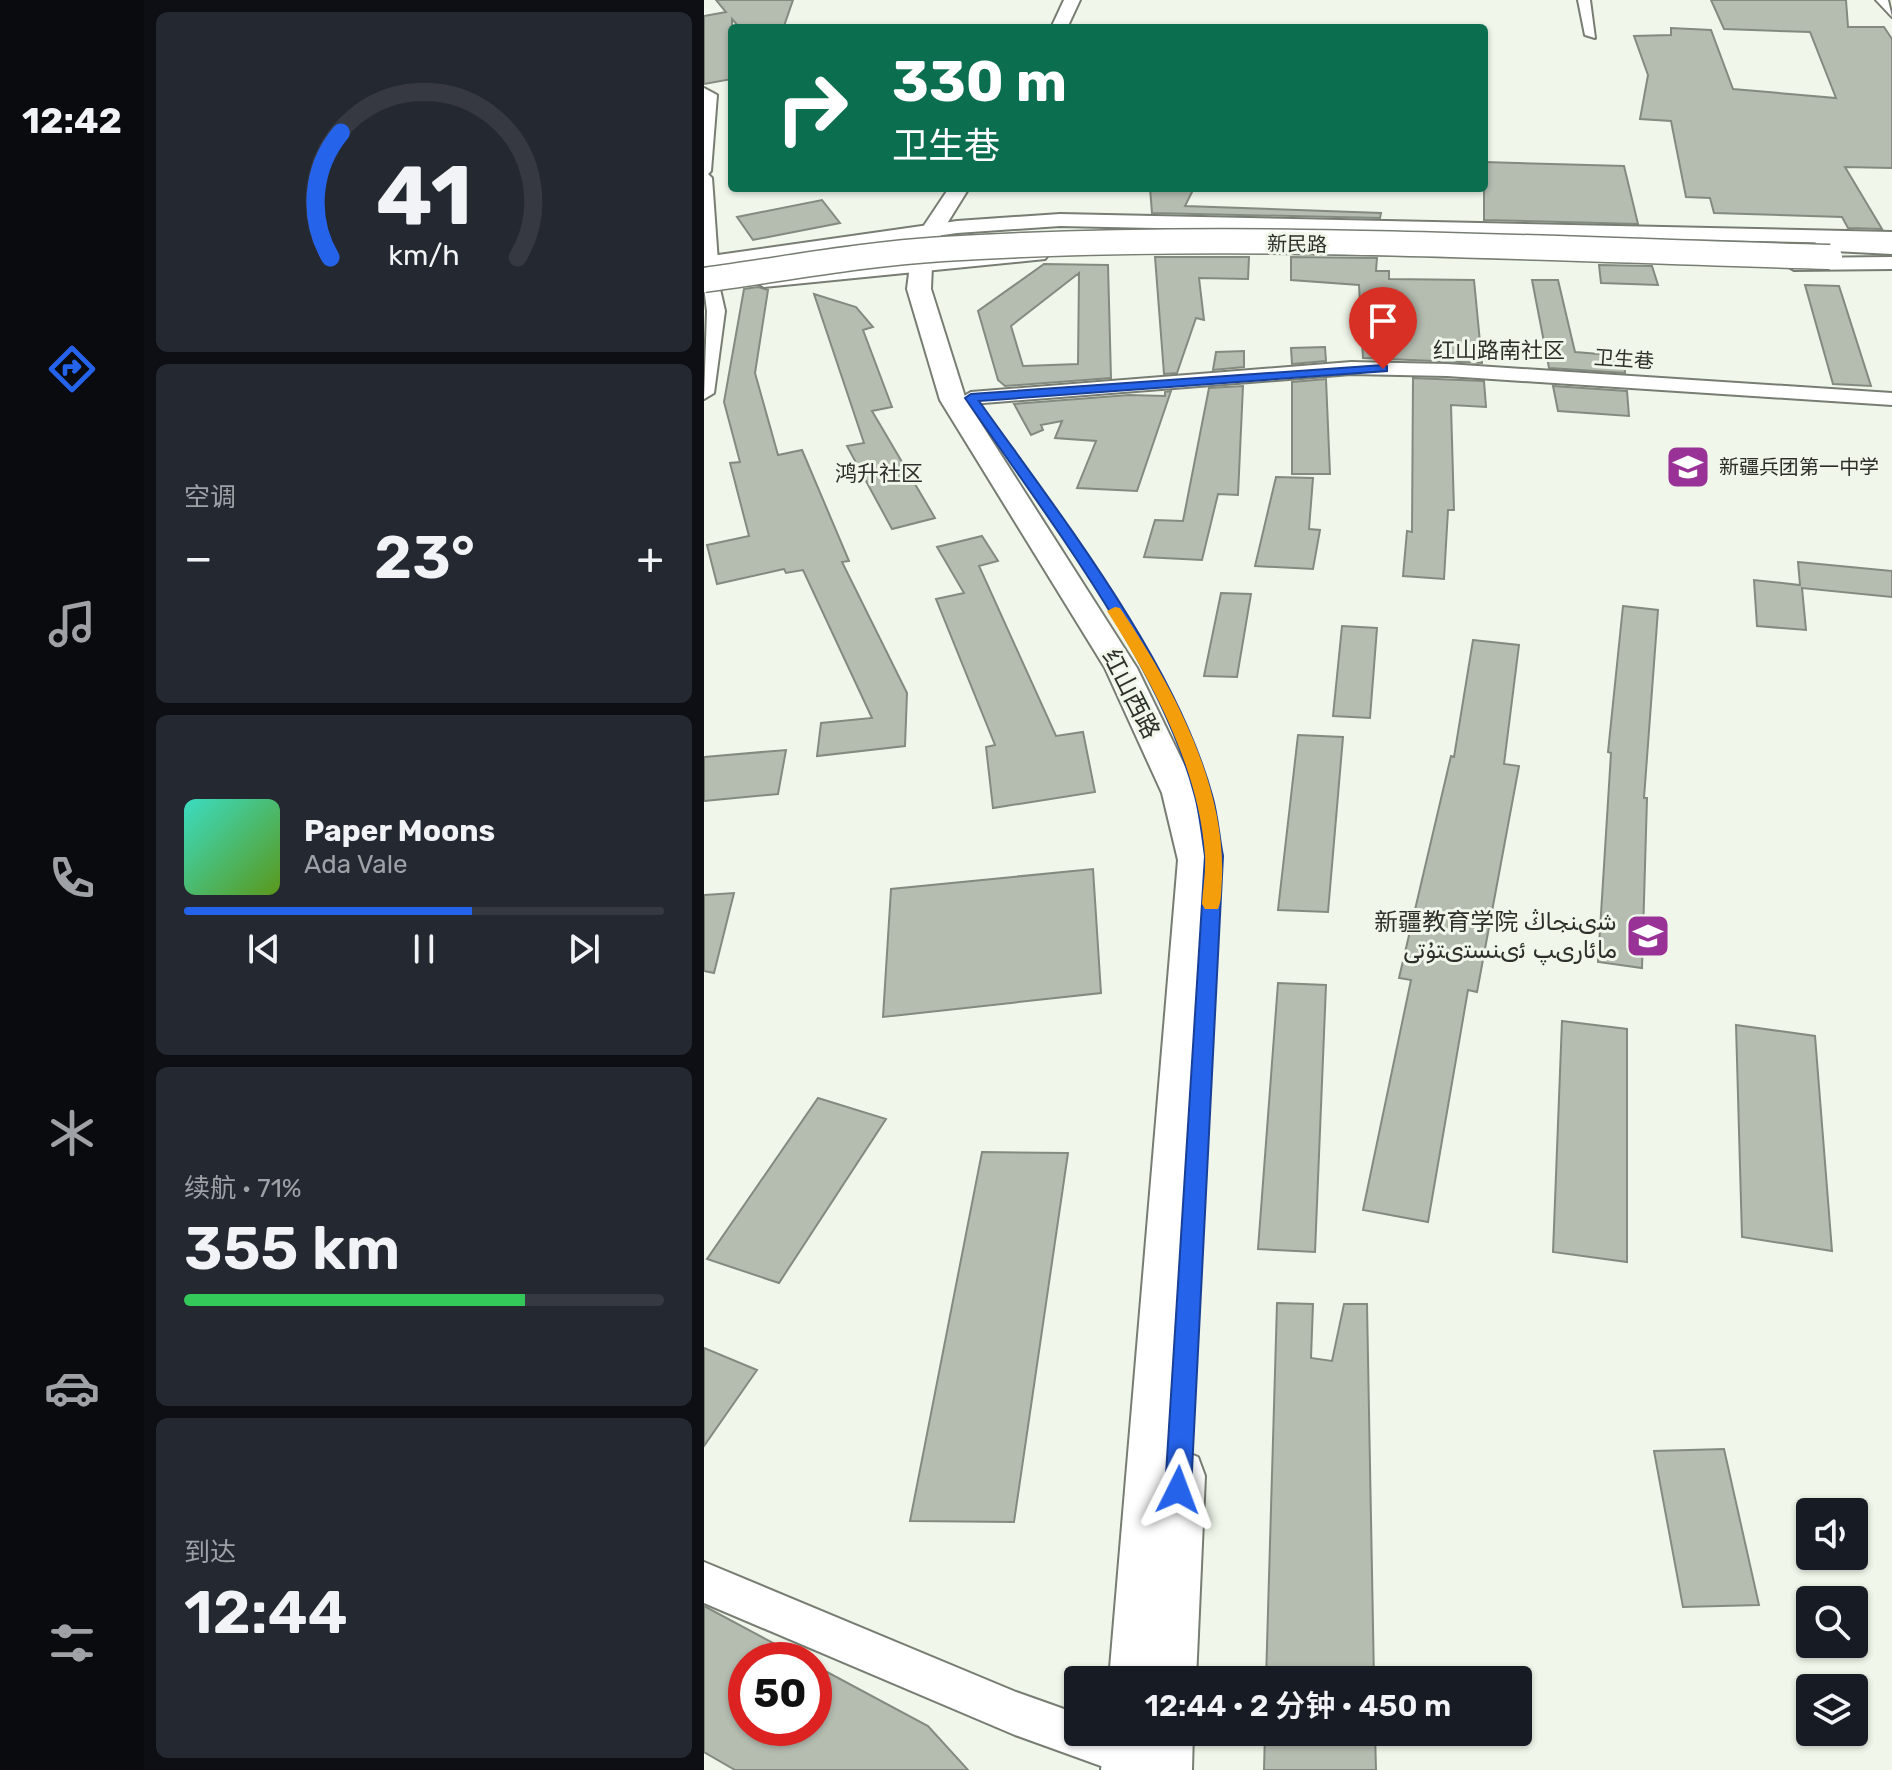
<!DOCTYPE html>
<html lang="zh">
<head>
<meta charset="utf-8">
<style>
  body { margin:0; font-family:Rubik,"Noto Sans Arabic","Noto Sans SC",sans-serif; background:#242831; color:#f1f3f6; height:100vh; display:flex; flex-direction:column; font-size:30px; white-space:nowrap }
  * { box-sizing:border-box; margin:0 }
  p { font-size:26px; color:#9ea1a6 }
  .icon { flex:none; width:44px; height:44px; fill:none; stroke:currentColor; stroke-width:2; stroke-linecap:round; stroke-linejoin:round }
  .map { position:relative; flex:1; overflow:hidden }
  .details { display:flex; flex-direction:column; gap:12px; padding:12px; background:#0d0f14; width:560px }
  .details>* { flex:none }
  .top-card { position:absolute; left:24px; top:24px; width:760px; height:168px; border-radius:8px; box-shadow:0 2px 6px #0004; background:#0b6e4f; color:#fff; overflow:hidden }
  .tools { position:absolute; left:1092px; top:1498px; display:grid; gap:16px }
  .tools a { display:grid; place-items:center; width:72px; height:72px; border-radius:8px; background:#171b24; box-shadow:0 2px 6px #0004; font-size:40px }
  .speed { position:absolute; left:24px; top:1642px; display:flex; gap:16px; font-size:40px; font-weight:700; text-align:center }
  .speed>* { display:grid; place-content:center; width:104px; height:104px; border-radius:50%; background:#171b24; box-shadow:0 2px 6px #0004; line-height:1 }
  .speed .limit { border:12px solid #d22; background:#fff; color:#111 }
  .pin { position:absolute; display:grid; place-items:center; width:68px; height:68px; color:#fff; margin:-82px -34px; border-radius:50% 50% 50% 0; rotate:-45deg; box-shadow:0 0 8px #0007 }
  .pin .icon { rotate:45deg }
  .me { position:absolute; width:88px; margin:-44px; rotate:3deg; stroke-linejoin:round; filter:drop-shadow(0 0 6px #0008) }
  .turn { display:flex; align-items:center; gap:28px; height:168px; padding:0 32px; font-size:36px }
  .turn .icon { width:104px; height:104px; stroke-width:2.5 }
  .turn b { display:block; font-size:56px; line-height:68px }
  .big { font-size:60px; font-weight:600; line-height:1.1 }
  .details .card { flex:1; display:flex; flex-direction:column; justify-content:center; gap:12px; min-width:0; padding:0 28px; border-radius:12px; background:#242831 }
  .details .dial { align-items:center; gap:0 }
  .dial svg { height:208px; overflow:visible; fill:none; stroke:#363941; stroke-width:7; stroke-linecap:round; text-anchor:middle }
  .dial text { fill:#f1f3f6; stroke:none }
  .song { display:flex; align-items:center; gap:24px }
  .cover { width:96px; height:96px; border-radius:12px; background:linear-gradient(135deg,hsl(170 70% 55%),hsl(90 70% 35%)) }
  .played { height:8px; border-radius:4px; background:linear-gradient(90deg,#2563eb 60%,#363941 60%) }
  .keys { display:flex; justify-content:space-around; direction:ltr }
  .heat { display:flex; justify-content:space-between; align-items:center; font-size:44px; direction:ltr }
  .charge { height:12px; border-radius:6px; background:linear-gradient(90deg,#34c759 71%,#363941 0) }
  .trip { position:absolute; left:360px; top:1666px; width:468px; height:80px; border-radius:8px; background:#171b24; box-shadow:0 2px 6px #0004; font-weight:600; line-height:80px; text-align:center }
  main { display:flex; flex:1; min-height:0 }
  .tabs { display:flex; flex-direction:column; width:144px; justify-content:space-around; align-items:center; background:#090b0e; color:#9ea1a6 }
  .tabs .icon { width:56px; height:56px }
  .tabs .selected { color:#2563eb }
  .tabs b { font-size:36px; color:#f1f3f6 }
  .map>svg:first-child { display:block }
  .building { fill:#b5bcb0; stroke:#848a7f; stroke-width:2; fill-rule:evenodd }
  .lines { fill:none; stroke-linecap:round; stroke-linejoin:round }
  .minor-casing { stroke:#777d72; stroke-width:4 }
  .tertiary-casing { stroke:#777d72; stroke-width:4 }
  .secondary-casing { stroke:#777d72; stroke-width:4 }
  .minor { fill:#fff; fill-rule:evenodd }
  .tertiary { fill:#fff; fill-rule:evenodd }
  .secondary { fill:#fff; fill-rule:evenodd }
  .secondary-bridge-casing { stroke:#777d72; stroke-width:27; stroke-linecap:butt }
  .secondary-bridge { stroke:#fff; stroke-width:24 }
  .route { fill:#2563eb; stroke:#184099; stroke-width:2 }
  .slow { fill:#f59e0b }
  .labels { text-anchor:middle; stroke-width:6; stroke-linejoin:round; paint-order:stroke }
  .far-street-label { font-size:20px; fill:#2c2f2a; stroke:#f0f7ea }
  .far-poi-label { font-size:20px; fill:#2c2f2a; stroke:#f0f7ea; text-anchor:start }
  .far-neighbourhood-label { font-size:22px; fill:#2c2f2a; stroke:#f0f7ea }
  .street-label { font-size:24px; fill:#2c2f2a; stroke:#f0f7ea }
  .poi-label { font-size:24px; fill:#2c2f2a; stroke:#f0f7ea; text-anchor:end }
</style>
</head>
<body>
<main>
<nav class="tabs">
<b>12:42</b>
<svg class="icon selected" aria-label="directions" viewBox="0 0 24 24"><path d="M12 3l9 9-9 9-9-9zM9 14v-3h6M13 9l2 2-2 2"/></svg>
<svg class="icon" aria-label="music" viewBox="0 0 24 24"><path d="M9 18V5l10-2v13"/><circle cx="6" cy="18" r="3"/><circle cx="16" cy="16" r="3"/></svg>
<svg class="icon" aria-label="phone" viewBox="0 0 24 24"><path d="M5 4h4l2 5-3 2q2 4 5 5l2-3 5 2v4C11 20 4 13 5 4z"/></svg>
<svg class="icon" aria-label="climate" viewBox="0 0 24 24"><path d="M12 3v18M4 7l16 10M4 17L20 7"/></svg>
<svg class="icon" aria-label="car" viewBox="0 0 24 24"><path d="M5 17H2v-5l4-1 3-4h7l3 4 3 1v5h-3M9 17h6M6 11h13"/><circle cx="7" cy="17" r="2"/><circle cx="17" cy="17" r="2"/></svg>
<svg class="icon" aria-label="filters" viewBox="0 0 24 24"><path d="M4 7h16M4 17h16"/><circle cx="9" cy="7" r="2"/><circle cx="15" cy="17" r="2"/></svg>
</nav>
<section class="details">
<div class="card dial"><svg viewBox="0 0 100 80">
<path d="M14 69A42 42 0 1 1 86 69"/>
<path d="M14 69A42 42 0 0 1 18 21" stroke="#2563eb"/>
<text x="50" y="56" font-size="32" font-weight="700">41</text>
<text x="50" y="72" font-size="11">km/h</text>
</svg></div>
<div class="card"><p>空调</p>
<div class="heat"><a>−</a><b class="big">23°</b><a>+</a></div>
</div>
<div class="card">
<div class="song"><i class="cover"></i><div><b>Paper Moons</b><p>Ada Vale</p></div></div>
<div class="played"></div>
<div class="keys"><svg class="icon" aria-label="previous" viewBox="0 0 24 24"><path d="M18 5L8 12l10 7zM5 5v14"/></svg><svg class="icon" aria-label="pause" viewBox="0 0 24 24"><path d="M8 5v14M16 5v14"/></svg><svg class="icon" aria-label="next" viewBox="0 0 24 24"><path d="M6 5l10 7-10 7zM19 5v14"/></svg></div>
</div>
<div class="card"><p>续航 · 71%</p><b class="big">355 km</b><div class="charge"></div></div>
<div class="card"><p>到达</p><b class="big">12:44</b></div>
</section>
<div class="map">
<svg width="1188" height="1770" viewBox="0 0 1188 1770">
  <rect width="100%" height="100%" fill="#f0f7ea"/>
  <path class="building" d="M 12,0 L 89,0 L 80,26 L 35,27 L 28,19 L 28,79 L 0,84 L 0,16 L 22,12 Z
    M 1007,0 L 1142,0 L 1144,27 L 1180,27 L 1188,39 L 1188,168 L 1141,167 L 1178,229 L 1144,228 L 1138,217 L 1010,213 L 1006,198 L 982,197 L 967,121 L 936,119 L 944,75 L 930,36 L 967,35 L 967,28 L 1007,30 L 1029,89 L 1132,98 L 1106,32 L 1020,29 Z
    M 780,162 L 920,166 L 934,224 L 780,220 Z
    M 446,188 L 490,188 L 481,206 L 677,213 L 676,218 L 448,213 Z
    M 118,200 L 136,223 L 49,240 L 33,217 Z
    M 451,257 L 545,257 L 544,279 L 495,278 L 500,320 L 492,318 L 473,373 L 460,374 Z
    M 587,257 L 673,258 L 672,271 L 685,271 L 685,279 L 770,280 L 778,363 L 659,358 L 655,285 L 587,280 Z
    M 340,264 L 404,265 L 407,378 L 301,386 L 294,380 L 274,311 ZM 375,273 L 374,364 L 319,366 L 307,326 Z
    M 895,265 L 948,266 L 954,285 L 897,283 Z
    M 828,280 L 854,280 L 871,352 L 920,356 L 921,373 L 845,368 Z
    M 1101,285 L 1135,286 L 1167,386 L 1129,384 Z
    M 54,287 L 64,290 L 51,373 L 74,455 L 98,450 L 145,561 L 138,562 L 203,693 L 201,746 L 113,756 L 117,723 L 168,718 L 99,570 L 82,573 L 80,569 L 13,584 L 3,545 L 45,536 L 26,463 L 36,462 L 20,402 L 40,289 Z
    M 110,294 L 152,307 L 169,327 L 159,330 L 188,407 L 168,411 L 231,518 L 188,529 L 143,446 L 160,443 Z
    M 621,347 L 622,361 L 588,364 L 587,348 Z
    M 540,351 L 540,367 L 509,370 L 512,352 Z
    M 709,378 L 780,381 L 782,407 L 747,405 L 750,510 L 744,510 L 740,579 L 699,576 L 703,531 L 708,532 Z
    M 622,379 L 626,474 L 588,474 L 588,382 Z
    M 539,386 L 534,495 L 514,494 L 498,560 L 440,557 L 451,520 L 479,521 L 505,388 Z
    M 849,386 L 923,391 L 925,416 L 854,411 Z
    M 467,391 L 433,491 L 373,488 L 392,441 L 351,438 L 358,421 L 337,425 L 339,430 L 327,435 L 310,404 L 425,395 L 461,396 L 461,392 Z
    M 572,477 L 609,478 L 605,529 L 616,530 L 609,569 L 551,566 Z
    M 278,536 L 294,561 L 275,566 L 352,736 L 379,732 L 391,792 L 289,808 L 282,747 L 291,745 L 232,599 L 260,593 L 233,547 Z
    M 1094,562 L 1188,571 L 1188,597 L 1098,588 L 1102,630 L 1053,626 L 1050,580 L 1096,585 Z
    M 517,593 L 547,594 L 533,677 L 500,676 Z
    M 919,606 L 954,610 L 940,798 L 943,798 L 938,968 L 894,962 L 907,753 L 904,752 Z
    M 638,626 L 673,628 L 666,718 L 629,716 Z
    M 769,640 L 815,645 L 800,764 L 815,766 L 773,992 L 764,990 L 724,1222 L 659,1210 L 707,980 L 695,978 L 747,756 L 750,757 Z
    M 594,735 L 639,737 L 624,912 L 574,910 Z
    M 82,750 L 74,794 L 0,801 L 0,757 Z
    M 389,869 L 397,993 L 179,1017 L 187,889 Z
    M 30,893 L 10,973 L 0,971 L 0,895 Z
    M 574,983 L 622,985 L 611,1252 L 554,1249 Z
    M 858,1021 L 923,1029 L 923,1262 L 849,1252 Z
    M 1032,1025 L 1111,1036 L 1128,1251 L 1038,1237 Z
    M 114,1098 L 182,1119 L 75,1283 L 3,1259 Z
    M 278,1152 L 364,1153 L 310,1522 L 206,1521 Z
    M 573,1303 L 609,1304 L 607,1358 L 628,1361 L 640,1304 L 663,1304 L 670,1680 L 562,1680 Z
    M 0,1348 L 53,1370 L 0,1446 Z
    M 1020,1449 L 1055,1605 L 979,1607 L 950,1451 Z
    M 0,1606 L 101,1660 L 42,1660 L 42,1728 L 110,1728 L 110,1665 L 224,1726 L 264,1770 L 31,1770 L 0,1752 Z
    M 561,1732 L 671,1732 L 672,1770 L 560,1770 Z"/>
  <g class="lines">
    <g class="minor-casing">
      <path id="minor" d="M 874,0 L 886,0 L 891,38 L 881,35 Z
        M 1172,0 L 1184,0 L 1188,17 Z
        M 0,88 L 13,95 L 7,171 L 4,174 L 8,178 L 14,262 L 6,267 L 0,265 Z
        M 7,284 L 16,289 L 21,311 L 10,393 L 0,399 L 3,311 L 0,287 Z
        M 647,362 L 743,364 L 1188,393 L 1188,405 L 743,376 L 647,374 L 267,404 L 257,398 L 267,392 Z
        M 0,1562 L 312,1692 L 374,1714 L 374,1732 L 425,1732 L 449,1741 L 455,1757 L 450,1770 L 408,1770 L 311,1735 L 0,1603 Z"/>
    </g>
    <g class="tertiary-casing">
      <path id="tertiary" d="M 356,214 L 1188,232 L 1188,244 L 356,226 L 253,233 L 0,269 L 0,257 L 253,221 Z
        M 334,249 L 344,255 L 341,259 L 60,287 L 50,281 L 60,275 Z
        M 1188,257 L 1188,269 L 1090,270 L 1080,264 L 1090,258 Z"/>
    </g>
    <g class="secondary-casing">
      <path id="secondary" d="M 360,0 L 376,0 L 363,28 L 347,28 Z
        M 245,188 L 265,188 L 239,230 L 228,265 L 227,289 L 262,400 L 433,668 L 494,793 L 512,860 L 477,1450 L 494,1457 L 501,1476 L 492,1680 L 405,1680 L 474,860 L 458,793 L 401,668 L 236,400 L 203,289 L 206,265 L 217,230 Z
        M 1119,238 L 1188,240 L 1188,254 L 1111,250 L 1108,245 Z
        M 401,1732 L 489,1732 L 488,1770 L 397,1770 Z"/>
    </g>
    <use href="#minor" class="minor"/>
    <use href="#tertiary" class="tertiary"/>
    <use href="#secondary" class="secondary"/>
    <g class="secondary-bridge-casing">
      <path id="secondary-bridge" d="M 0,280 C 80,269 159,254 239,249 C 534,231 831,249 1126,257"/>
    </g>
    <use href="#secondary-bridge" class="secondary-bridge"/>
  </g>
  <path class="route" d="M 679,365 L 683,366 L 683,371 L 275,401 C 356,515 471,661 508,795 C 514,815 515,836 519,856 L 487,1490 L 483,1499 L 474,1502 L 465,1499 L 461,1490 L 501,856 C 498,836 496,815 491,796 C 456,662 339,512 261,398 L 267,394 Z"/>
  <path class="slow" d="M 411,607 L 416,608 C 468,685 522,784 518,879 C 517,889 518,900 514,909 L 501,909 L 498,904 C 499,888 502,871 501,855 C 495,768 449,683 403,611 Z"/>
  <defs>
    <g id="school-square" transform="scale(2.3)"><rect x="-9" y="-9" width="18" height="18" rx="4" fill="#993296" stroke="#f0f7ea"/><path d="M0-5L7-2L0 1L-7-2ZM-4 1L0 2.5L4 1V4Q0 6-4 4Z" fill="#fff"/></g>
    <g id="university-square" transform="scale(2.3)"><rect x="-9" y="-9" width="18" height="18" rx="4" fill="#993296" stroke="#f0f7ea"/><path d="M0-5L7-2L0 1L-7-2ZM-4 1L0 2.5L4 1V4Q0 6-4 4Z" fill="#fff"/></g>
  </defs>
  <g fill-rule="evenodd">
    <use href="#school-square" x="984" y="467"/>
    <use href="#university-square" x="944" y="936"/>
  </g>
  <g class="labels">
    <g class="far-street-label">
      <text transform="translate(593 244) rotate(1)" y="7">新民路</text>
      <text transform="translate(920 359) rotate(4)" y="7">卫生巷</text>
    </g>
    <g class="far-poi-label">
      <text x="1015" y="474">新疆兵团第一中学</text>
    </g>
    <g class="far-neighbourhood-label">
      <text x="795" y="358">红山路南社区</text>
      <text x="175" y="481">鸿升社区</text>
    </g>
    <g class="street-label">
      <text transform="translate(427 694) rotate(63)" y="8">红山西路</text>
    </g>
    <g class="poi-label">
      <text x="913" y="930">新疆教育学院 شىنجاڭ<tspan x="913" dy="28">مائارىپ ئىنستىتۇتى</tspan></text>
    </g>
  </g>
</svg>
<div class="tools">
<a><svg class="icon" aria-label="sound" viewBox="0 0 24 24"><path d="M4 9h4l5-4v14l-5-4H4zM17 9q2 3 0 6"/></svg></a>
<a><svg class="icon" aria-label="search" viewBox="0 0 24 24"><circle cx="10" cy="10" r="6"/><path d="M15 15l6 6"/></svg></a>
<a><svg class="icon" aria-label="layers" viewBox="0 0 24 24"><path d="M12 4l9 5-9 5-9-5zM3 14l9 5 9-5"/></svg></a>
</div>
<div class="speed"><div class="limit">50</div></div>
<div class="pin" style="left:679px;top:369px;background:#d93025"><svg class="icon" aria-label="arrive" viewBox="0 0 24 24"><path d="M6 21V4h12l-3 4 3 4H6"/></svg></div>
<svg class="me" style="left:474px;top:1490px" viewBox="-20 -20 40 40"><path d="M0-17L14 15 0 8-14 15z" fill="#2563eb" stroke="#fff" stroke-width="4"/></svg>
<div class="trip">12:44 · 2 分钟 · 450 m</div>
<div class="top-card">
<div class="turn"><svg class="icon" aria-label="right" viewBox="0 0 24 24"><path d="M7 20v-9h11M14 6l5 5-5 5"/></svg><div><b>330 m</b>卫生巷</div></div>
</div>
</div>
</main>
</body>
</html>
